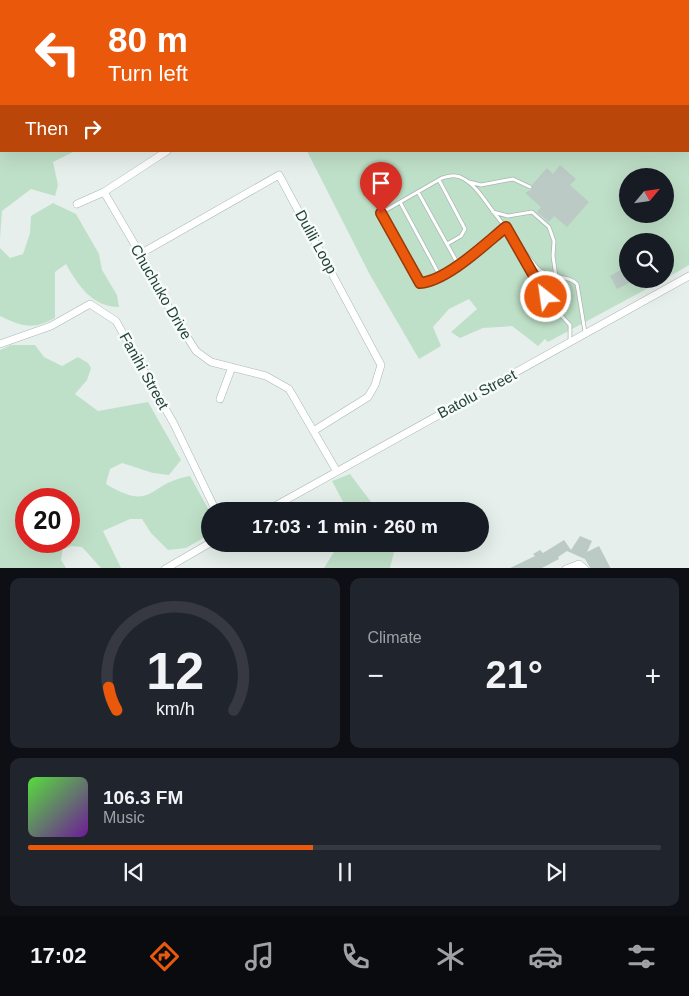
<!DOCTYPE html>
<html lang="en">
<head>
<meta charset="utf-8">
<style>
  body { margin:0; font-family:Arial,sans-serif; background:#20242c; color:#f1f3f6; height:100vh; display:flex; flex-direction:column; font-size:19px; white-space:nowrap }
  * { box-sizing:border-box; margin:0 }
  p { font-size:16px; color:#9ea1a6 }
  .icon { flex:none; width:28px; height:28px; fill:none; stroke:currentColor; stroke-width:2; stroke-linecap:round; stroke-linejoin:round }
  .map { position:relative; height:568px; overflow:hidden }
  .sheet { display:flex; flex-direction:column; gap:10px; padding:10px; background:#0d0f14; flex:1 }
  .sheet>* { flex:none }
  .top-card { position:absolute; left:0px; top:0px; width:690px; height:152px; box-shadow:0 5px 20px #0002; background:#ea580c; color:#fff; overflow:hidden }
  .needle { width:32px; rotate:61deg }
  .fabs { position:absolute; left:619px; top:168px; display:grid; gap:10px }
  .fabs a { display:grid; place-items:center; width:55px; height:55px; border-radius:50%; background:#171b24; box-shadow:0 5px 20px #0002; font-size:25px }
  .speed { position:absolute; left:15px; top:488px; display:flex; gap:10px; font-size:25px; font-weight:700; text-align:center }
  .speed>* { display:grid; place-content:center; width:65px; height:65px; border-radius:50%; background:#171b24; box-shadow:0 5px 20px #0002; line-height:1 }
  .speed .limit { border:8px solid #d22; background:#fff; color:#111 }
  .pin { position:absolute; display:grid; place-items:center; width:42px; height:42px; color:#fff; margin:-51px -21px; border-radius:50% 50% 50% 0; rotate:-45deg; box-shadow:0 0 5px #0007 }
  .pin .icon { rotate:45deg }
  .me { position:absolute; width:55px; margin:-28px; rotate:330deg; stroke-linejoin:round; filter:drop-shadow(0 0 4px #0008) }
  .turn { display:flex; align-items:center; gap:18px; height:105px; padding:0 25px; font-size:22px }
  .turn .icon { width:65px; height:65px; stroke-width:2.5 }
  .turn b { display:block; font-size:35px; line-height:42px }
  .then { display:flex; align-items:center; height:48px; padding:0 25px; background:#0003; gap:10px; font-size:19px }
  .big { font-size:38px; font-weight:700; line-height:1.1 }
  .sheet .widget { flex:1; display:flex; flex-direction:column; justify-content:center; gap:8px; min-width:0; padding:0 18px; border-radius:10px; background:#20242c }
  .sheet .dial { align-items:center; gap:0 }
  .dial svg { height:130px; overflow:visible; fill:none; stroke:#363941; stroke-width:7; stroke-linecap:round; text-anchor:middle }
  .dial text { fill:#f1f3f6; stroke:none }
  .song { display:flex; align-items:center; gap:15px }
  .cover { width:60px; height:60px; border-radius:8px; background:linear-gradient(135deg,hsl(110 70% 55%),hsl(280 70% 35%)) }
  .played { height:5px; border-radius:2px; background:linear-gradient(90deg,#ea580c 45%,#363941 45%) }
  .keys { display:flex; justify-content:space-around; direction:ltr }
  .heat { display:flex; justify-content:space-between; align-items:center; font-size:28px; direction:ltr }
  .sheet .tiles { flex:1; display:grid; gap:10px; grid-template-columns:1fr 1fr }
  .widget:last-child { grid-column:span 2 }
  .trip { position:absolute; left:201px; top:502px; width:288px; height:50px; border-radius:25px; background:#171b24; box-shadow:0 5px 20px #0002; font-weight:700; line-height:50px; text-align:center }
  .tab-bar { display:flex; height:80px; justify-content:space-around; align-items:center; background:#090b0e; color:#9ea1a6 }
  .tab-bar .icon { width:35px; height:35px }
  .tab-bar .active { color:#ea580c }
  .tab-bar b { font-size:22px; color:#f1f3f6 }
  .map>svg:first-child { display:block }
  .green { fill:#bfe0c8; fill-rule:evenodd }
  .building { fill:#bbcac4 }
  .lines { fill:none; stroke-linecap:round; stroke-linejoin:round }
  .service-casing { stroke:#a8b8b2; stroke-width:4.5 }
  .minor-casing { stroke:#a8b8b2; stroke-width:8 }
  .service { stroke:#fff; stroke-width:3 }
  .minor { stroke:#fff; stroke-width:7 }
  .route-casing { stroke:#983908; stroke-width:12 }
  .route { stroke:#ea580c; stroke-width:9 }
  .labels { text-anchor:middle; stroke-width:5; stroke-linejoin:round; paint-order:stroke }
  .street-label { font-size:15px; fill:#24423a; stroke:#f7fbf9 }
</style>
</head>
<body>
<div class="map">
<svg width="689" height="569" viewBox="0 0 689 569">
  <rect width="100%" height="100%" fill="#e6efeb"/>
  <path class="green" d="M 0,0 L 88,1 L 1,1 L 1,151 L 75,151 L 53,162 L 58,185 L 55,196 L 31,189 L 2,211 L 0,238 Z
    M 226,0 L 689,0 L 689,265 L 665,279 L 665,241 L 628,241 L 628,279 L 665,279 L 548,342 L 545,339 L 538,346 L 512,326 L 483,328 L 460,338 L 451,332 L 477,309 L 469,299 L 449,309 L 433,327 L 441,346 L 419,359 L 370,275 L 307,151 L 689,151 L 689,1 ZM 628,176 L 665,176 L 665,214 L 628,214 Z
    M 53,203 L 76,214 L 99,254 L 102,270 L 117,295 L 119,307 C 92,307 78,285 66,264 L 55,272 L 55,318 C 33,330 23,327 0,316 L 0,248 L 10,258 L 23,254 L 30,233 L 31,216 Z
    M 11,345 L 35,345 L 44,357 L 62,366 L 78,357 L 88,363 L 91,368 L 87,380 L 75,394 L 98,411 L 148,402 L 181,460 L 169,475 L 153,473 L 122,463 L 110,469 L 106,484 C 154,513 147,483 190,476 L 210,512 L 210,534 L 186,548 L 168,550 L 151,533 L 142,519 L 130,519 L 103,531 L 121,568 L 101,568 L 82,547 L 72,546 L 63,549 L 61,560 L 66,568 L 0,568 L 0,350 ZM 26,499 L 69,499 L 69,541 L 26,541 Z
    M 350,474 L 377,510 L 380,511 L 348,511 L 332,481 Z
    M 339,544 L 396,544 L 390,568 L 324,568 Z"/>
  <path class="building" d="M 560,165 L 576,179 L 570,185 L 589,202 L 567,227 L 554,216 L 549,222 L 537,212 L 541,207 L 525,193 L 532,189 L 532,185 L 547,168 L 553,174 Z
    M 626,267 L 628,279 L 637,279 L 617,289 L 610,276 Z
    M 580,536 L 592,541 L 587,552 L 599,546 L 611,569 L 591,569 L 585,559 L 567,551 L 558,557 L 559,559 L 540,569 L 508,569 L 535,556 L 533,554 L 540,550 L 543,553 L 564,540 L 571,550 Z"/>
  <g class="lines">
    <g class="service-casing">
      <path id="service" d="M 439,180 L 465,229 L 461,236 L 447,244
        M 469,182 L 481,185 L 513,179 L 530,187
        M 418,192 L 458,264
        M 400,202 L 440,276
        M 493,212 L 508,216 L 532,212 L 549,227 L 554,241 L 553,256 L 556,277 L 547,297
        M 505,227 C 485,244 447,281 421,283 L 381,213 L 442,178 C 450,176 456,174 464,179 C 475,185 484,199 492,210 C 506,228 520,246 534,264 C 546,281 566,273 577,284 L 585,332
        M 511,237 L 548,301 L 570,325 L 570,342"/>
    </g>
    <g class="minor-casing">
      <path id="minor" d="M 182,0 L 182,1
        M 131,1 L 133,0
        M 104,192 L 156,281 L 169,308 L 196,351 L 211,362 L 266,376 L 289,389 L 336,470
        M 77,204 L 104,192 L 167,151
        M 140,254 L 279,175 L 381,365 L 375,385 L 368,397 L 315,430
        M 0,344 L 51,326 L 90,304 L 116,321 L 174,424 L 216,511
        M 220,399 L 232,367
        M 266,511 L 689,276
        M 165,569 L 210,543
        M 566,569 L 579,564 L 585,569"/>
    </g>
    <use href="#service" class="service"/>
    <use href="#minor" class="minor"/>
  </g>
  <g class="lines">
    <g class="route-casing">
      <path id="route" d="M 381,213 L 420,283 C 447,281 485,244 506,227 L 546,297"/>
    </g>
    <use href="#route" class="route"/>
  </g>
  <g class="labels">
    <g class="street-label">
      <text transform="translate(316 242) rotate(61)" y="5">Dulili Loop</text>
      <text transform="translate(161 292) rotate(60)" y="5">Chuchuko Drive</text>
      <text transform="translate(144 371) rotate(61)" y="5">Fanihi Street</text>
      <text transform="translate(477 394) rotate(-28)" y="5">Batolu Street</text>
    </g>
  </g>
</svg>
<div class="fabs">
<a><svg class="needle" viewBox="-14 -14 28 28"><path d="M0-13l5 13h-10z" fill="#e53935"/><path d="M0 13l5-13h-10z" fill="#9ea1a6"/></svg></a>
<a><svg class="icon" aria-label="search" viewBox="0 0 24 24"><circle cx="10" cy="10" r="6"/><path d="M15 15l6 6"/></svg></a>
</div>
<div class="speed"><div class="limit">20</div></div>
<div class="pin" style="left:381px;top:213px;background:#d93025"><svg class="icon" aria-label="arrive" viewBox="0 0 24 24"><path d="M6 21V4h12l-3 4 3 4H6"/></svg></div>
<svg class="me" style="left:546px;top:297px" viewBox="-20 -20 40 40"><circle r="17" fill="#ea580c" stroke="#fff" stroke-width="3"/><path d="M0-11L8 9 0 5-8 9z" fill="#fff"/></svg>
<div class="trip">17:03 · 1 min · 260 m</div>
<div class="top-card">
<div class="turn"><svg class="icon" aria-label="left" viewBox="0 0 24 24"><path d="M17 20v-9H6M10 6l-5 5 5 5"/></svg><div><b>80 m</b>Turn left</div></div>
<div class="then">Then<svg class="icon" aria-label="right" viewBox="0 0 24 24"><path d="M7 20v-9h11M14 6l5 5-5 5"/></svg></div>
</div>
</div>
<section class="sheet">
<div class="tiles">
<div class="widget dial"><svg viewBox="0 0 100 80">
<path d="M14 69A42 42 0 1 1 86 69"/>
<path d="M14 69A42 42 0 0 1 9 55" stroke="#ea580c"/>
<text x="50" y="56" font-size="32" font-weight="700">12</text>
<text x="50" y="72" font-size="11">km/h</text>
</svg></div>
<div class="widget"><p>Climate</p>
<div class="heat"><a>−</a><b class="big">21°</b><a>+</a></div>
</div>
<div class="widget">
<div class="song"><i class="cover"></i><div><b>106.3 FM</b><p>Music</p></div></div>
<div class="played"></div>
<div class="keys"><svg class="icon" aria-label="previous" viewBox="0 0 24 24"><path d="M18 5L8 12l10 7zM5 5v14"/></svg><svg class="icon" aria-label="pause" viewBox="0 0 24 24"><path d="M8 5v14M16 5v14"/></svg><svg class="icon" aria-label="next" viewBox="0 0 24 24"><path d="M6 5l10 7-10 7zM19 5v14"/></svg></div>
</div>
</div>
</section>
<nav class="tab-bar">
<b>17:02</b>
<svg class="icon active" aria-label="directions" viewBox="0 0 24 24"><path d="M12 3l9 9-9 9-9-9zM9 14v-3h6M13 9l2 2-2 2"/></svg>
<svg class="icon" aria-label="music" viewBox="0 0 24 24"><path d="M9 18V5l10-2v13"/><circle cx="6" cy="18" r="3"/><circle cx="16" cy="16" r="3"/></svg>
<svg class="icon" aria-label="phone" viewBox="0 0 24 24"><path d="M5 4h4l2 5-3 2q2 4 5 5l2-3 5 2v4C11 20 4 13 5 4z"/></svg>
<svg class="icon" aria-label="climate" viewBox="0 0 24 24"><path d="M12 3v18M4 7l16 10M4 17L20 7"/></svg>
<svg class="icon" aria-label="car" viewBox="0 0 24 24"><path d="M5 17H2v-5l4-1 3-4h7l3 4 3 1v5h-3M9 17h6M6 11h13"/><circle cx="7" cy="17" r="2"/><circle cx="17" cy="17" r="2"/></svg>
<svg class="icon" aria-label="filters" viewBox="0 0 24 24"><path d="M4 7h16M4 17h16"/><circle cx="9" cy="7" r="2"/><circle cx="15" cy="17" r="2"/></svg>
</nav>
</body>
</html>
